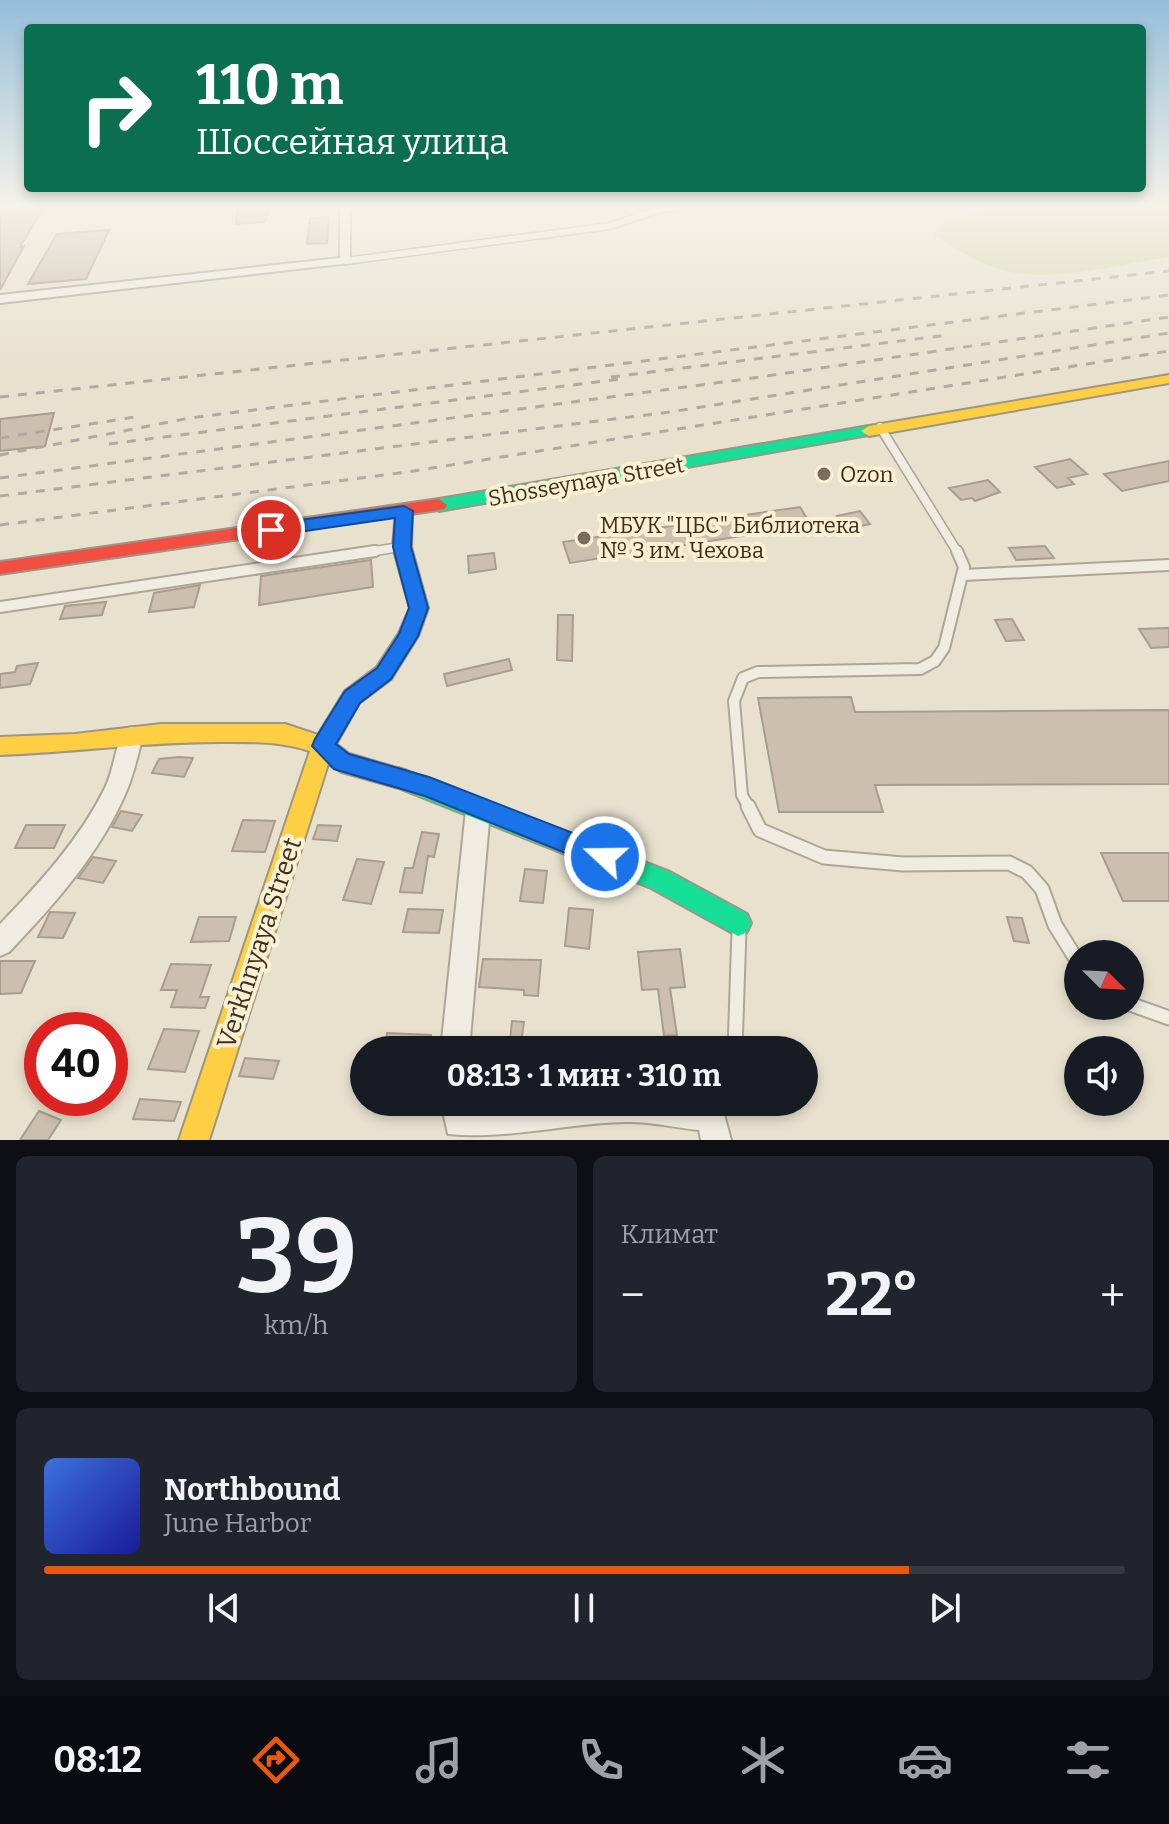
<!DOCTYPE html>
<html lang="ru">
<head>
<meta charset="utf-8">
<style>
  body { margin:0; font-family:Bitter,serif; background:#20242c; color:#f1f3f6; height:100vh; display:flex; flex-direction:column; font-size:30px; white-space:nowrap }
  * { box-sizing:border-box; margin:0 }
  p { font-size:26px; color:#9ea1a6 }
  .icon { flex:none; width:44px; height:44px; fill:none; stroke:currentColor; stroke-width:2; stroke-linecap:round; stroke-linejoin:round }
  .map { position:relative; height:1140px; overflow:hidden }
  .side { display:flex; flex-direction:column; gap:16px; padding:16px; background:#0d0f14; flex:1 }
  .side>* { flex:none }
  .top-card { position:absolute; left:24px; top:24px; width:1122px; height:168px; border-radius:8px; box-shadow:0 4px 12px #0003; background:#0b6e4f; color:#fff; overflow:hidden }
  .needle { width:52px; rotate:114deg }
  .buttons { position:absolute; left:1064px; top:940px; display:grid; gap:16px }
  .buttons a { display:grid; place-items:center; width:80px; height:80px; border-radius:50%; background:#171b24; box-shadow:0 4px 12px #0003; font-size:40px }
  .speed { position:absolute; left:24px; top:1012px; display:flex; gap:16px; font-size:40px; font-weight:700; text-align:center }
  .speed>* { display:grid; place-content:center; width:104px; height:104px; border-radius:50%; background:#171b24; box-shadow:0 4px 12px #0003; line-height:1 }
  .speed .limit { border:12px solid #d22; background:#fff; color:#111 }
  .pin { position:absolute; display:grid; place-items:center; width:68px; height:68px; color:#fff; margin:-34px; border:4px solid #fff; border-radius:50%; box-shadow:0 2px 8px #0007 }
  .me { position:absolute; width:88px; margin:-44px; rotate:291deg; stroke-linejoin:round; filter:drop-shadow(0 0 6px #0008) }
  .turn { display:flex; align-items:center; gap:28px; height:168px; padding:0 40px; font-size:36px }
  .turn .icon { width:104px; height:104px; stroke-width:2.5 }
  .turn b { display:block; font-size:56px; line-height:68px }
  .big { font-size:60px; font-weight:700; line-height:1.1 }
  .side .tile { flex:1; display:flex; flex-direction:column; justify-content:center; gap:12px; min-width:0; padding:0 28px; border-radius:12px; background:#20242c }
  .side .dial { align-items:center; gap:0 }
  .dial b { font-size:104px; line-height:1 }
  .song { display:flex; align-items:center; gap:24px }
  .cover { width:96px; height:96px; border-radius:12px; background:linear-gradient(135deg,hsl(220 70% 55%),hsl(240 70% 35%)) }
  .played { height:8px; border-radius:4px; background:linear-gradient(90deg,#ea580c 80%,#363941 80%) }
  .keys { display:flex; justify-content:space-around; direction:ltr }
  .heat { display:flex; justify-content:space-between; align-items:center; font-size:44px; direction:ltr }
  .side .tiles { flex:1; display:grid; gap:16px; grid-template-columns:1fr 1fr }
  .tile:last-child { grid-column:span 2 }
  .trip { position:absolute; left:350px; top:1036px; width:468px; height:80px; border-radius:40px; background:#171b24; box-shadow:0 4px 12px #0003; font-weight:700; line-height:80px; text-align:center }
  .tabs { display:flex; height:128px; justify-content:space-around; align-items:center; background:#090b0e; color:#9ea1a6 }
  .tabs .icon { width:56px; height:56px }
  .tabs .on { color:#ea580c }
  .tabs b { font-size:36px; color:#f1f3f6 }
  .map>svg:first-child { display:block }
  .green { fill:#d7d9af }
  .building { fill:#ccbfae; stroke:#a99d8d; stroke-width:2 }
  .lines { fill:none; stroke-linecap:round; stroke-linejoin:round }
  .lane-far3-casing { stroke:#ada697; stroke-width:9 }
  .lane-far2-casing { stroke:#ada697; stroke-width:11 }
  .lane-far1-casing { stroke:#ada697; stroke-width:14 }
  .lane-casing { stroke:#ada697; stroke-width:17 }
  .street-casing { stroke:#ada697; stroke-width:4 }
  .fast-casing { stroke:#9d9586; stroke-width:4 }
  .slow-casing { stroke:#9d9586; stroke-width:4 }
  .jam-casing { stroke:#9d9586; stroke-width:4 }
  .lane-far3 { stroke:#f0ece1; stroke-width:6 }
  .lane-far2 { stroke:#f0ece1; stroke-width:8 }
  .lane-far1 { stroke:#f0ece1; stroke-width:10 }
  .lane { stroke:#f0ece1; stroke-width:13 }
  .street { fill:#f0ece1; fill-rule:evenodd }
  .fast { fill:#16e098; fill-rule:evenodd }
  .slow { fill:#ffcf43; fill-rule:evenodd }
  .jam { fill:#f24e42; fill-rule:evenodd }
  .rail { stroke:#afaba1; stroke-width:3; stroke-dasharray:9 9; stroke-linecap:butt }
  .route { fill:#1a73e8; stroke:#114b97; stroke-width:2 }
  .poi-dot { fill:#7a6d5b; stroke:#faf1d4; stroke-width:3 }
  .labels { text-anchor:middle; stroke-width:8; stroke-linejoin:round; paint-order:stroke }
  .poi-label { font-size:22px; fill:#3f2f1d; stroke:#faf1d4; text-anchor:start }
  .street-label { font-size:22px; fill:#3f2f1d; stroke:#faf1d4 }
  .near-street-label { font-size:26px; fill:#3f2f1d; stroke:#faf1d4 }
</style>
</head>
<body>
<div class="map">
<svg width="1169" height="1140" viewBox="0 0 1169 1140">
  <rect width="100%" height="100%" fill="#e8e1ce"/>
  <path class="green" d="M 1169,207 L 1169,257 C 1120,264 1066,280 1016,273 C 986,269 959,250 933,235 L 946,221 L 985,209 Z"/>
  <path class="building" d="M 44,207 L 20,247 L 24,246 L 0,290 L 0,210 Z
    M 238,207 L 269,207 L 265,222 L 236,224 Z
    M 329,217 L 327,243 L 307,244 L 310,218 Z
    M 109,230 L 86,279 L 28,284 L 57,234 Z
    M 54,413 L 45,446 L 0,451 L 0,419 Z
    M 1070,459 L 1087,474 L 1068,478 L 1074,484 L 1057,488 L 1035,467 Z
    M 1169,461 L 1169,481 L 1122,491 L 1104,474 Z
    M 988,480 L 1000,492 L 975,501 L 972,498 L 961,500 L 949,488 Z
    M 800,507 L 811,525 L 570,563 L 563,542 Z
    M 860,511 L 870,524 L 847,529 L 837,516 Z
    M 1045,546 L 1054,558 L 1016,560 L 1009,548 Z
    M 494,553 L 496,569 L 469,573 L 468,556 Z
    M 371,560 L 373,587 L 259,605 L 261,576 Z
    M 200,585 L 194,607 L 149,612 L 154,593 Z
    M 106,602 L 102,615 L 60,619 L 65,606 Z
    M 558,615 L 573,615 L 572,661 L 557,660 Z
    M 1012,619 L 1024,640 L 1006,641 L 995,620 Z
    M 1169,628 L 1169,647 L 1151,648 L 1139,629 Z
    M 509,659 L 512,670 L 447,686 L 444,674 Z
    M 38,663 L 30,684 L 0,688 L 0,674 L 15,672 L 17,666 Z
    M 851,697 L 855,712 L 1169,710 L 1169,784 L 875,785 L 883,812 L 779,812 L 758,698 Z
    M 179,757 L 193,758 L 184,777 L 152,773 L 159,759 Z
    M 121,811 L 142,815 L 132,831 L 112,827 Z
    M 243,820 L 275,821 L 265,852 L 232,851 Z
    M 26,825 L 65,825 L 54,848 L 15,848 Z
    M 318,825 L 341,826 L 337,841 L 313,839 Z
    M 422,832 L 439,834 L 434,857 L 428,856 L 422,893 L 400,892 L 405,868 L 413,868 Z
    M 1101,853 L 1169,853 L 1169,901 L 1123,901 Z
    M 93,857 L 116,861 L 103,883 L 78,878 Z
    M 357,859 L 384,862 L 371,904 L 343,900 Z
    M 525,869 L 547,871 L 543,903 L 520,901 Z
    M 569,908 L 593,910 L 589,949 L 565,946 Z
    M 408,909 L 443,910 L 439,933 L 403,932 Z
    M 50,912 L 75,913 L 63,938 L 38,937 Z
    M 199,917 L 236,917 L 229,941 L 191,942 Z
    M 1007,917 L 1022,918 L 1029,943 L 1014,941 Z
    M 680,949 L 685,987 L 670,988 L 677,1035 L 664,1036 L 658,989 L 642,990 L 638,952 Z
    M 483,959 L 541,960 L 538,996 L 524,995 L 524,990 L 479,987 Z
    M 0,961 L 35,961 L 21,993 L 0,994 Z
    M 171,964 L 211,965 L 200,997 L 209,997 L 205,1008 L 171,1007 L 177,990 L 161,990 Z
    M 512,1021 L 524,1022 L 520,1050 L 509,1050 Z
    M 164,1029 L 199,1031 L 185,1072 L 148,1069 Z
    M 387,1033 L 431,1035 L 428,1050 L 384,1050 Z
    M 245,1058 L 279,1061 L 273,1079 L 239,1076 Z
    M 140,1099 L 181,1102 L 174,1121 L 133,1119 Z
    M 39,1111 L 61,1120 L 48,1140 L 20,1140 Z"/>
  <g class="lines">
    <g class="lane-far3-casing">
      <path id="lane-far3" d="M 623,207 L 643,215
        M 346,261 L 610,226 L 661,209 L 678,207"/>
    </g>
    <g class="lane-far2-casing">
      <path id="lane-far2" d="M 880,427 L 958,553
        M 362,553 L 400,547"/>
    </g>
    <g class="lane-far1-casing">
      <path id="lane-far1" d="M 964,575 L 1169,565
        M 0,607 L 375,551
        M 749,808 L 742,795 L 734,701 L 743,678 L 758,672 L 920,669 L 935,661 L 944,648 L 964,567 L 957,551"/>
    </g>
    <g class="lane-casing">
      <path id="lane" d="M 748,806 L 760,830 L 824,857 L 903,864 L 1009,863 L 1027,872 L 1042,889 L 1055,925 L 1078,962
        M 1130,1004 L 1169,1018
        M 735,1050 L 739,930"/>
    </g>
    <g class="street-casing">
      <path id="street" d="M 340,207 L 350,207 L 350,263 L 0,303 L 0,295 L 340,258 Z
        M 132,727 L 140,729 L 143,736 C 138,754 134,773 127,790 C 101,852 55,904 9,952 L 0,956 L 0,924 C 39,884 80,839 105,788 C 114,769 115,748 124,729 Z
        M 478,799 L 486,802 L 490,810 L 469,1050 L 441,1050 L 466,810 L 470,802 Z
        M 441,1102 L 471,1102 L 472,1111 L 485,1114 L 571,1102 L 712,1102 L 722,1107 L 731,1140 L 701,1140 L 699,1130 C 676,1128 649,1121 626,1122 C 569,1123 505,1140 448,1134 Z"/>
    </g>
    <g class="fast-casing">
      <path id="fast" d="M 869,426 L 874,428 L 874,434 L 439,511 L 431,505 L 439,499 Z
        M 399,768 L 668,871 L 747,914 L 751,923 L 747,932 L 738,936 L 651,888 L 391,785 L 388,778 L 391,771 Z"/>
    </g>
    <g class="slow-casing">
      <path id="slow" d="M 1169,375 L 1169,383 L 869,436 L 861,431 L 869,426 Z
        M 404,505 L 412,511 L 411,547 L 428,608 L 418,636 L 391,679 L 359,703 L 336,744 L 349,754 L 407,771 L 410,778 L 407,785 L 399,788 L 342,772 L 328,764 L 209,1140 L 179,1140 L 310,751 C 280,741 252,742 220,742 C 146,742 74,752 0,755 L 0,737 L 75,734 L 161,724 L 285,724 L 318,735 L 345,691 L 377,667 L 399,633 L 410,608 L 393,547 L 396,511 Z"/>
    </g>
    <g class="jam-casing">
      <path id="jam" d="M 439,499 L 447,505 L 445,509 L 0,574 L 0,562 Z"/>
    </g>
    <use href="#lane-far3" class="lane-far3"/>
    <use href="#lane-far2" class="lane-far2"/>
    <use href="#lane-far1" class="lane-far1"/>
    <use href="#lane" class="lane"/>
    <use href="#street" class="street"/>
    <use href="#fast" class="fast"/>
    <use href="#slow" class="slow"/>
    <use href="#jam" class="jam"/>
    <path class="rail" d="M 611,377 L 948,335
      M 0,397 L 1169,271
      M 0,438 L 135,417
      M 109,444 L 620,379
      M 0,455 L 190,418 L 1169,295
      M 0,478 L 746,379 L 1169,317
      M 0,496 L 670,412 L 1169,333
      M 0,525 L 407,472 L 1169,351"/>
  </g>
  <linearGradient id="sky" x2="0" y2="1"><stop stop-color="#95bed9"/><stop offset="0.56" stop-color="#f5f2e9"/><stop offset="1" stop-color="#f5f2e9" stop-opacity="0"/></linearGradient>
  <rect width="1169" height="367" fill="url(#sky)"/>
  <path class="route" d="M 404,506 L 413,511 L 411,547 L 428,608 L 418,636 L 391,679 L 360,703 L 336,744 L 349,754 L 429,777 L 614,849 L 618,857 L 614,866 L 605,869 L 425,796 L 334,769 L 312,746 L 315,739 L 345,691 L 377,668 L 399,634 L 409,608 L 393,547 L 395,518 L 271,536 L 262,530 L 271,524 Z"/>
  <g class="poi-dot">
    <circle cx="824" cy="474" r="8"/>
    <circle cx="584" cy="538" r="8"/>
  </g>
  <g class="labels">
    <g class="poi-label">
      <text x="840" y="482">Ozon</text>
      <text x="600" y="533">МБУК "ЦБС" Библиотека<tspan x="600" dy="25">№ 3 им. Чехова</tspan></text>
    </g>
    <g class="street-label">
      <text transform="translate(586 481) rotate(-10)" y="8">Shosseynaya Street</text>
    </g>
    <g class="near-street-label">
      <text transform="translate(259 943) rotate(-72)" y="9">Verkhnyaya Street</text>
    </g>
  </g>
</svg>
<div class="buttons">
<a><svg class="needle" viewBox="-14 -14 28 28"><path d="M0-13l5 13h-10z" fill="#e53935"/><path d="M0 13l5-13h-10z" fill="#9ea1a6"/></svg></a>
<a><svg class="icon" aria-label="sound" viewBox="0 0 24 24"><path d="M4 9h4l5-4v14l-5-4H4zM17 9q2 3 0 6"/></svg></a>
</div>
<div class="speed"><div class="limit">40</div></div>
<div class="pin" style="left:271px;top:530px;background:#d93025"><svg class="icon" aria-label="arrive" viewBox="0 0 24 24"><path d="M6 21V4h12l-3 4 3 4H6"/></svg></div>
<svg class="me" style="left:605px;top:857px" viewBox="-20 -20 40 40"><circle r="17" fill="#1a73e8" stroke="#fff" stroke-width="3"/><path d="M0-11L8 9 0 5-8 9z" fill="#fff"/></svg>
<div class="trip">08:13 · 1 мин · 310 m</div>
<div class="top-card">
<div class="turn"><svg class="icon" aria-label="right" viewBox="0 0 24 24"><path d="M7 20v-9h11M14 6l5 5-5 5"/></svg><div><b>110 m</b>Шоссейная улица</div></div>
</div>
</div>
<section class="side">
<div class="tiles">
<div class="tile dial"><b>39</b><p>km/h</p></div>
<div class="tile"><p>Климат</p>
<div class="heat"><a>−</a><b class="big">22°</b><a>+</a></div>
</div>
<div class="tile">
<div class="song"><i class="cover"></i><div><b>Northbound</b><p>June Harbor</p></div></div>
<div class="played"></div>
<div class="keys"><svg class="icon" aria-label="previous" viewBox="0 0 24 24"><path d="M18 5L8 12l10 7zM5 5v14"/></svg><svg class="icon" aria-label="pause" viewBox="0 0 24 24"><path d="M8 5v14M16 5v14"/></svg><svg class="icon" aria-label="next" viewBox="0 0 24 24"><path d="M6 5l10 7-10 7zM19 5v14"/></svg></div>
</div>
</div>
</section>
<nav class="tabs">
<b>08:12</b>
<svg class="icon on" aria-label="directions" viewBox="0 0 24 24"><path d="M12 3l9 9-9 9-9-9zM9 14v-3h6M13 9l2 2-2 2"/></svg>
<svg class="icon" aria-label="music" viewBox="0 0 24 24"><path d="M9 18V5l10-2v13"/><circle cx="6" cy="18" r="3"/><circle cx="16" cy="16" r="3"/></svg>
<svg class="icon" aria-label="phone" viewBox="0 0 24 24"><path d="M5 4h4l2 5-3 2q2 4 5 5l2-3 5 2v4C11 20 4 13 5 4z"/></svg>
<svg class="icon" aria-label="climate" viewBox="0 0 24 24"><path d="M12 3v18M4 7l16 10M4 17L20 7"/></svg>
<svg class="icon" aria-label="car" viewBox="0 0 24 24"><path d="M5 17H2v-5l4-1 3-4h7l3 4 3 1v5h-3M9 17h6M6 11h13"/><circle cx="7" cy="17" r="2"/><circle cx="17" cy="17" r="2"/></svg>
<svg class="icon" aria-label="filters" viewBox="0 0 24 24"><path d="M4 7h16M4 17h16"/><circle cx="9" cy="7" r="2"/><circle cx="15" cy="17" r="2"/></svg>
</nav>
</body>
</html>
